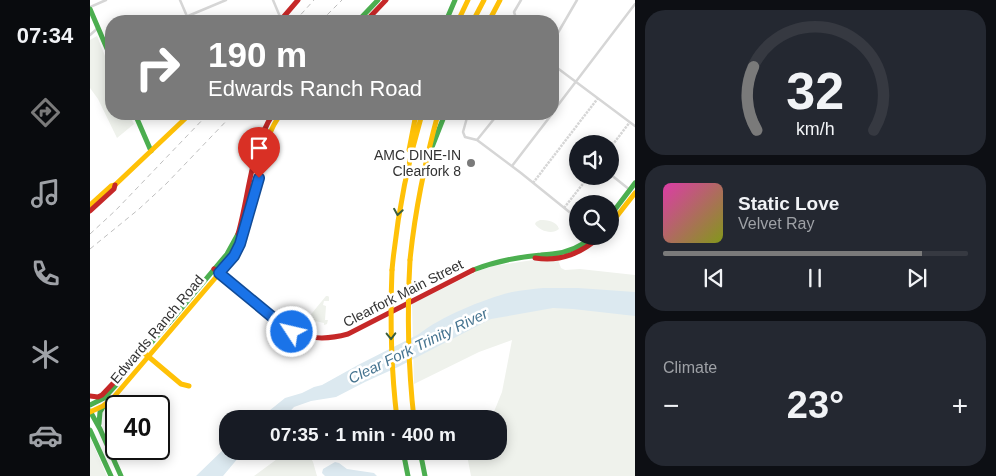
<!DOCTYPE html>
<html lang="en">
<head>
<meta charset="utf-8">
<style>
  body { margin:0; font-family:Arial,sans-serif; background:#242831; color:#f1f3f6; height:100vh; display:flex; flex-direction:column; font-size:19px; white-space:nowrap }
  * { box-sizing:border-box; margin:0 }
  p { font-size:16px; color:#9ea1a6 }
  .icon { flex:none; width:28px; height:28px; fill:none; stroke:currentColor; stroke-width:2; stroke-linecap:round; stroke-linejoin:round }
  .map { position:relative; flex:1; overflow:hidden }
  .panel { display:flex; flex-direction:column; gap:10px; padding:10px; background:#0d0f14; width:361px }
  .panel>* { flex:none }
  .top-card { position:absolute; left:15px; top:15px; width:454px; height:105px; border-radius:20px; box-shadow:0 2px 12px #0003; background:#7a7a7a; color:#fff; overflow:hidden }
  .buttons { position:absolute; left:479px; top:135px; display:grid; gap:10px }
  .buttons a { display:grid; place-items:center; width:50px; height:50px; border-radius:50%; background:#171b24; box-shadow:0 2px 12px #0003; font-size:25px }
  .speed { position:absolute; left:15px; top:395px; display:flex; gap:10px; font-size:25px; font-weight:700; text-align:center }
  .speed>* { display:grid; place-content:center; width:65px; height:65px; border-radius:50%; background:#171b24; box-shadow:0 2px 12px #0003; line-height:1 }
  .speed .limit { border:2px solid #111; border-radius:8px; background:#fff; color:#111 }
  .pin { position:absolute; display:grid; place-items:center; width:42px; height:42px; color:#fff; margin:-51px -21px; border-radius:50% 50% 50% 0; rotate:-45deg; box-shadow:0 0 5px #0007 }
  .pin .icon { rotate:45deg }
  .me { position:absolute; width:55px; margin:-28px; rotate:305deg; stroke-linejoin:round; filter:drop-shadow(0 0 4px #0008) }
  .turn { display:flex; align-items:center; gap:18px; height:105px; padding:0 20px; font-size:22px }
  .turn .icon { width:65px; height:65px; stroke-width:2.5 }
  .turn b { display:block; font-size:35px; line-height:42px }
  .big { font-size:38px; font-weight:600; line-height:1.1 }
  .panel .widget { flex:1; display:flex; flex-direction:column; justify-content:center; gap:8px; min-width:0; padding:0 18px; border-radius:20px; background:#242831 }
  .panel .dial { align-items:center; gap:0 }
  .dial svg { height:130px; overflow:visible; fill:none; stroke:#363941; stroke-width:7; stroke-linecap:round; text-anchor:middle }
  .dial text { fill:#f1f3f6; stroke:none }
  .song { display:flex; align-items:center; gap:15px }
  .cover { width:60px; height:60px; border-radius:8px; background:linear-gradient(135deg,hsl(320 70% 55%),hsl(70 70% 35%)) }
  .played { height:5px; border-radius:2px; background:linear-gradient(90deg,#7a7a7a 85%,#363941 85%) }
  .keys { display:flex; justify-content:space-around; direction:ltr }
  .heat { display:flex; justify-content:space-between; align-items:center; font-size:28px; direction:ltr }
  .trip { position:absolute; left:129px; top:410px; width:288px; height:50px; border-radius:20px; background:#171b24; box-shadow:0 2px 12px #0003; font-weight:600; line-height:50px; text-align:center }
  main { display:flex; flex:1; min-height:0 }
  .tab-bar { display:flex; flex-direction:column; width:90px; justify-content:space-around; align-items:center; background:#090b0e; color:#9ea1a6 }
  .tab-bar .icon { width:35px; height:35px }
  .tab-bar .active { color:#7a7a7a }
  .tab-bar b { font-size:22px; color:#f1f3f6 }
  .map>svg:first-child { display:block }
  .green { fill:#eff2ec }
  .water { fill:#dce9f0 }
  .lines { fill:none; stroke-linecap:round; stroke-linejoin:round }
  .street-tunnel { stroke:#d6d6d6; stroke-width:2.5; stroke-dasharray:2.5 1; stroke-linecap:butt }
  .street { stroke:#d6d6d6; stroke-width:2.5 }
  .fast { stroke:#4caf50; stroke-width:5 }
  .slow { stroke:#ffc107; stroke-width:5 }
  .jam { stroke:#c62828; stroke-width:5 }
  .rail { stroke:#bebebe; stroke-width:1; stroke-dasharray:5 4; stroke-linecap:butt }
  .slow-bridge { stroke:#ffc107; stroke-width:5 }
  .oneway { stroke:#3b5e3c }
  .route-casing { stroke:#114b97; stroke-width:12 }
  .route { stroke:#1a73e8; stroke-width:9 }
  .poi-dot { fill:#7a7a7a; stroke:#fff; stroke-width:2 }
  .labels { text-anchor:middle; stroke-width:5; stroke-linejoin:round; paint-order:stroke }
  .poi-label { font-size:14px; fill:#323232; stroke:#fff; text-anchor:end }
  .street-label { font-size:14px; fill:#323232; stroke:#fff }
  .water-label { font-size:15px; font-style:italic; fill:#45738f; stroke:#fff }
</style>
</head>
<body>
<main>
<nav class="tab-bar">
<b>07:34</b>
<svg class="icon active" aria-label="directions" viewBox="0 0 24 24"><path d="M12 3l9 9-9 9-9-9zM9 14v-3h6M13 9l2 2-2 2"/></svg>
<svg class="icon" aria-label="music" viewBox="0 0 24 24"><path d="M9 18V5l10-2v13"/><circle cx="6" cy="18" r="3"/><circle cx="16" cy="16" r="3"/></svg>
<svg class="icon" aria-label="phone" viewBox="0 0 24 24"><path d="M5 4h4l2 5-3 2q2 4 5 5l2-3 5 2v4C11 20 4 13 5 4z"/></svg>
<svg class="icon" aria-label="climate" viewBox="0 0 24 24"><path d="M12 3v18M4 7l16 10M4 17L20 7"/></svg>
<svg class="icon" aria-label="car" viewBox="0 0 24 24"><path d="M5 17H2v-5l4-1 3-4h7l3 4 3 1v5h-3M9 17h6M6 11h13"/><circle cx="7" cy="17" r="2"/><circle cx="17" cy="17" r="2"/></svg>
</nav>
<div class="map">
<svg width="545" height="476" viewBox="0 0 545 476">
  <rect width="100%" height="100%" fill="#fff"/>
  <path class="green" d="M 7,36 L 21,71 L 21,114 L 39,114 L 44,124 L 27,138 L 8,99 L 0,88 L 0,40 Z
    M 450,220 C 457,220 467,221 469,229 C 462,235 450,231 445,224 L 446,222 Z
    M 443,260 L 456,261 L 468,260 L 471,268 L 475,270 L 490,269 L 545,275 L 545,476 L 381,476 L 377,455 L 383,451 L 408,451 L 408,419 L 401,419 L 412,392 L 422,340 L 389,352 L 324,384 L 322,304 L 388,271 L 403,266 Z
    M 236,296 L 238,296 L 239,297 L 239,301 L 234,301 L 233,305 L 236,306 L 235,320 L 238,320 L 237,324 L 234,325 L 234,323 L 221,320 L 220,322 L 218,322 L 218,318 Z
    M 0,437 L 17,476 L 0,476 Z
    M 198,451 L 217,451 L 223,462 L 227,476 L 164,476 Z"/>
  <path class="water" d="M 453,288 L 488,288 L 545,292 L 545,316 L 483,309 L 463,308 L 401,319 L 308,367 L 275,382 L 246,397 L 221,401 L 204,407 L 193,419 L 169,419 L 195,398 L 212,393 L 224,387 L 232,385 L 268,365 L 329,334 C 350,317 396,298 422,292 C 432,290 443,289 453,288 Z
    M 137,446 L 138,451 L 154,451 L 133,476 L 106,476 Z
    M 245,462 L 249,463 L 257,469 L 284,473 L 287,476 L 235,476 L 232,473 L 233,469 Z"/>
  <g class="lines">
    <path class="street-tunnel" d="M 520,148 L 540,122
      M 443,183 L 508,98
      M 474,208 L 499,176"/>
    <path class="street" d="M 90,0 L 99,21
      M 183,0 L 191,19
      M 0,7 L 16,0
      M 86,21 L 136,0
      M 427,21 L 424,12 L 431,0
      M 0,35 L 8,28
      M 462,43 L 487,0
      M 462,64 L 545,126
      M 462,113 L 545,4
      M 378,114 L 373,132 L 375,137 L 387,140 L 431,173 L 488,219
      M 387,140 L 408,114
      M 422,166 L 462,114
      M 520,174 L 540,190"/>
    <path class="fast" d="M 0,9 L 21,58
      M 268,21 L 288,0
      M 356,21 L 365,0
      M 45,114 L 61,151
      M 342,147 L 355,114
      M 520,216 L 545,183
      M 383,270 C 404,262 428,257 451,255 C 455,254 458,255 462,254 C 478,253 492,246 504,236
      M 0,405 L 14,398 L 27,384 L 36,371 L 85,316 L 137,254 L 148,234
      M 0,411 L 10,429 L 31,476
      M 9,424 L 10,412 L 13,407
      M 0,430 L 21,476
      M 313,451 L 318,476
      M 330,451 L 335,476"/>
    <path class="slow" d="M 368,21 L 378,0
      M 383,21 L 394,0
      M 399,21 L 410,0
      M 319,150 L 326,114
      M 0,205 L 21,186 L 25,185 L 100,114
      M 520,225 L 545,193
      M 320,260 C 325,210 335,162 348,114
      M 302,270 C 307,217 317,165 332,114
      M 53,352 L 91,384 L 99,386
      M 0,412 L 13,406 L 23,398 L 144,256 C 160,229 165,195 172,164 C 176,145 179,129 191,114"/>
    <path class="jam" d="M 190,21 L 208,0
      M 276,21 L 296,0
      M 0,211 L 24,189 L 25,185
      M 148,234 C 159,196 161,147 183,114
      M 445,258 C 472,262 491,253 511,236
      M 124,269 C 138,281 152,292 166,304 C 198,330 215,346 258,334 L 383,270
      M 0,396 L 8,397 L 12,395 L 30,376"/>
    <path class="rail" d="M 205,21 L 224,0
      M 231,21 L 252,0
      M 0,234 L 26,210 L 118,114
      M 0,249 L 49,209 L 76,184 L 143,114"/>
    <path class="slow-bridge" d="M 320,260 C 317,313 318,366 324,419
      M 302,270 C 300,320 301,369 307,419"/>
  </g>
  <defs><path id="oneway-chevron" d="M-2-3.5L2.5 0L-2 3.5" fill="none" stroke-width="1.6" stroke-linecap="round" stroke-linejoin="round" transform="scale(1.25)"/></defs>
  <g class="oneway">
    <use href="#oneway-chevron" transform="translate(308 212) rotate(99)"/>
    <use href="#oneway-chevron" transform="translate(301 336) rotate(89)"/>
  </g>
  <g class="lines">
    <g class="route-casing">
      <path id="route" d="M 169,178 L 150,244 L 144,256 L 129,273 L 192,325 L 202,332"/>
    </g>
    <use href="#route" class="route"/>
  </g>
  <circle class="poi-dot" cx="381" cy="163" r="5"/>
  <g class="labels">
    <g class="poi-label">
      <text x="371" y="160">AMC DINE-IN<tspan x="371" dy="16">Clearfork 8</tspan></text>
    </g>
    <g class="street-label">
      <text transform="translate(313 293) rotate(-27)" y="5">Clearfork Main Street</text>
      <text transform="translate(67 329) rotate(-50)" y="5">Edwards Ranch Road</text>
    </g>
    <g class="water-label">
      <text transform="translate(328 346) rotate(-26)" y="5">Clear Fork Trinity River</text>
    </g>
  </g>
</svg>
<div class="buttons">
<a><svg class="icon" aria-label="sound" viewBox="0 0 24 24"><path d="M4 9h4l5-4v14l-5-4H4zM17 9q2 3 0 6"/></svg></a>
<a><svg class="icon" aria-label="search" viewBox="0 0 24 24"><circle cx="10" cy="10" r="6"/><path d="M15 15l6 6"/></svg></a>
</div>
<div class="speed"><div class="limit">40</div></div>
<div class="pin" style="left:169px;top:178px;background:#d93025"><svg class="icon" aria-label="arrive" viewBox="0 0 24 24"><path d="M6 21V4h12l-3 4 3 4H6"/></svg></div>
<svg class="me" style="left:202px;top:332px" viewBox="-20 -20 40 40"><circle r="17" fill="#1a73e8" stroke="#fff" stroke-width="3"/><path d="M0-11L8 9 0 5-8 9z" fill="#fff"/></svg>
<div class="trip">07:35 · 1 min · 400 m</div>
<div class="top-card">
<div class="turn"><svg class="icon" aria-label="right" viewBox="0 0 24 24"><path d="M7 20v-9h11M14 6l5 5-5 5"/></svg><div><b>190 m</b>Edwards Ranch Road</div></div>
</div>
</div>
<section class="panel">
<div class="widget dial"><svg viewBox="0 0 100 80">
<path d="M14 69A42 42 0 1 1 86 69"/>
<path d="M14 69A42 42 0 0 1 12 30" stroke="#7a7a7a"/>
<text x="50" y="56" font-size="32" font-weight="700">32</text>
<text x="50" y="72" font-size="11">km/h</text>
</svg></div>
<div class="widget">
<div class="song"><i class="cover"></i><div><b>Static Love</b><p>Velvet Ray</p></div></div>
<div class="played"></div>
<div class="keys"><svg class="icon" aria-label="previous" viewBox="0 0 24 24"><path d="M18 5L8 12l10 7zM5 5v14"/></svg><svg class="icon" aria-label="pause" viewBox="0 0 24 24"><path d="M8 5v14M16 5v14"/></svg><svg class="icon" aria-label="next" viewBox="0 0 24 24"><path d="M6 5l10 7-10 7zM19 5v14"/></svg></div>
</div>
<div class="widget"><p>Climate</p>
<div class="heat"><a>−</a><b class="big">23°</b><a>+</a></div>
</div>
</section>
</main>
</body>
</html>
